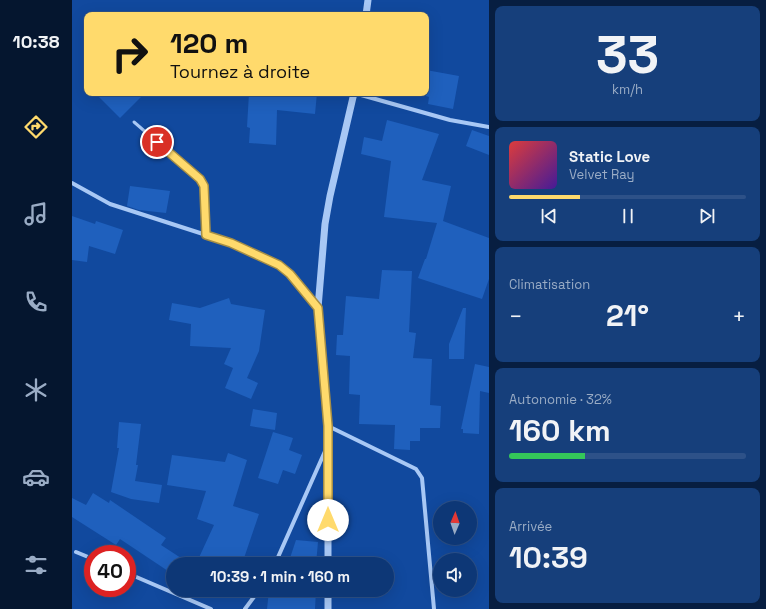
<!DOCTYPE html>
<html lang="fr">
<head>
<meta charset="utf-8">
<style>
  body { margin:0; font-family:"Space Grotesk",sans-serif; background:#163f7b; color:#f1f3f6; height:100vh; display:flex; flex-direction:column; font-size:15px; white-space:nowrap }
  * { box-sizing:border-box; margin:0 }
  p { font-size:13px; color:#9aacc5 }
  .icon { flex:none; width:22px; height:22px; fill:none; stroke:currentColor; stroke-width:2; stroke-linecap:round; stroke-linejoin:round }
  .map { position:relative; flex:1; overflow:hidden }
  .details { display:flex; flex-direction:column; gap:6px; padding:6px; background:#071e41; width:277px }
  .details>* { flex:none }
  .guide { position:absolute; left:12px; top:12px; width:345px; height:84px; border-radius:8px; box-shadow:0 4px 16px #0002,0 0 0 1px #2d5188; background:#ffda6c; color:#111; overflow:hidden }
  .needle { width:26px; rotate:2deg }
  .buttons { position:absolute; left:361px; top:501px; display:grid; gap:8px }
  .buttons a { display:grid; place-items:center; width:44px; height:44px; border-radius:50%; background:#0d3776; box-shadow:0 4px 16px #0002,0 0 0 1px #2d5188; font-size:20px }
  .speed { position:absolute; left:12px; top:545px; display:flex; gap:8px; font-size:20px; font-weight:700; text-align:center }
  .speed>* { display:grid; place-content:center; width:52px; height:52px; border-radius:50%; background:#0d3776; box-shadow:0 4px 16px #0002,0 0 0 1px #2d5188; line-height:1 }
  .speed .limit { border:6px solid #d22; background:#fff; color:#111 }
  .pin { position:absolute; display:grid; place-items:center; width:34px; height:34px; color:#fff; margin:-17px; border:2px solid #fff; border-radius:50%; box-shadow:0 1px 4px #0007 }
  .me { position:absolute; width:44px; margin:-22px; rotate:0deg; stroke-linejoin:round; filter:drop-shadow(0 0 3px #0008) }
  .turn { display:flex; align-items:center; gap:14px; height:84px; padding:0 20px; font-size:18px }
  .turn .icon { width:52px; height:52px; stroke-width:2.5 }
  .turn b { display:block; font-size:28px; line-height:34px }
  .big { font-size:30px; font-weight:700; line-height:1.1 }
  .details .widget { flex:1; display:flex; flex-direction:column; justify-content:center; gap:6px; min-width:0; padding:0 14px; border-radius:8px; background:#163f7b }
  .details .dial { align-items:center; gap:0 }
  .dial b { font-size:52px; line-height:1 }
  .song { display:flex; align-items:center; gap:12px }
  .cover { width:48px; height:48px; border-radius:6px; background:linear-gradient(135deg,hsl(0 70% 55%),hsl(260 70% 35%)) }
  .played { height:4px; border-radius:2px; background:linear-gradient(90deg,#ffda6c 30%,#2d5188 30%) }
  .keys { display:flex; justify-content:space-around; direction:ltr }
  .heat { display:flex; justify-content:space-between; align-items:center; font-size:22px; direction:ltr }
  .charge { height:6px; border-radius:3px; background:linear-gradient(90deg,#34c759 32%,#2d5188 0) }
  .trip { position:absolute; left:94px; top:557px; width:228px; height:40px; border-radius:20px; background:#0d3776; box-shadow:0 4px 16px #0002,0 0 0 1px #2d5188; font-weight:700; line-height:40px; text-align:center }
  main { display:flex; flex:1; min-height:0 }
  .menu { display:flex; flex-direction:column; width:72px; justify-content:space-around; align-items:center; background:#05162f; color:#9aacc5 }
  .menu .icon { width:28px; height:28px }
  .menu .active { color:#ffda6c }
  .menu b { font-size:18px; color:#f1f3f6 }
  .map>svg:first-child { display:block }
  .building { fill:#1f60bd }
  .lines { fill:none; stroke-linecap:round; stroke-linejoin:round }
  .service { stroke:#a8c8f5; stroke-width:3 }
  .minor { stroke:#a8c8f5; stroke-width:4 }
  .tertiary { stroke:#a8c8f5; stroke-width:7 }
  .route-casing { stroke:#a68e46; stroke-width:10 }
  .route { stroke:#ffda6c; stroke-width:7 }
</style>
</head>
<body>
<main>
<nav class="menu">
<b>10:38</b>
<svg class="icon active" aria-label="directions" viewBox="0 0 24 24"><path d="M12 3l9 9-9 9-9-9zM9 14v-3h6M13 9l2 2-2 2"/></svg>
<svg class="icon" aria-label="music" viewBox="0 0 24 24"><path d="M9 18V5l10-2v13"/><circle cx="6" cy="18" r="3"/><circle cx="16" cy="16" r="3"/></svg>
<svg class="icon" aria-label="phone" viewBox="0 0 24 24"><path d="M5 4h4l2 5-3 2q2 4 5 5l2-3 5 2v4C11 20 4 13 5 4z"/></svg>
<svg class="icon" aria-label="climate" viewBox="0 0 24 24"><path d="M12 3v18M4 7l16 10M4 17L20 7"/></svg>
<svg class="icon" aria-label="car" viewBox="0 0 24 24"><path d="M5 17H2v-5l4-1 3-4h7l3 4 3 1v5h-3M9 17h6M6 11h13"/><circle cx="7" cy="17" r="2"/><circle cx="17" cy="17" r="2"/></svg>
<svg class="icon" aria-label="filters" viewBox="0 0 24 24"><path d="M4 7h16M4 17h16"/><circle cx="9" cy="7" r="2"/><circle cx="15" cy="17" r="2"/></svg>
</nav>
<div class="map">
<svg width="417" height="609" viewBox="0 0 417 609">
  <rect width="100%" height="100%" fill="#11499e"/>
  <path class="building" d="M 354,70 L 387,76 L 381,109 L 356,104 L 357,97 L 354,96 Z
    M 23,93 L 73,93 L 48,118 Z
    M 177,93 L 245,93 L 243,114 L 205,110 L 204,145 L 177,143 L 178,128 L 175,127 Z
    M 315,120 L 367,134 L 350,180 L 379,186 L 371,221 L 417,238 L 417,279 L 410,299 L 346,278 L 353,259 L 354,259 L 365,223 L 312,217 L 319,161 L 289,154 L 292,137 L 310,141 Z
    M 400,130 L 417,136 L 417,155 L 394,146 Z
    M 58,186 L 98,191 L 94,213 L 67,210 L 55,206 Z
    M 0,216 L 23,224 L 24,221 L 51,230 L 43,254 L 17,246 L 15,262 L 0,260 Z
    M 310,270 L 340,271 L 337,332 L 344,333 L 341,358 L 360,359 L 358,405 L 369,406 L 368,428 L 348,428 L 348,441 L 338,441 L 338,450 L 322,449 L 323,425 L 287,424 L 288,395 L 277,394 L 278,356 L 264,355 L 265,335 L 271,335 L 274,296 L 307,299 Z
    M 157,298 L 159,304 L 193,310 L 187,351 L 175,378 L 186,383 L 179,399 L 153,388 L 161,368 L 152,364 L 159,348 L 118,346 L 119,324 L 97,320 L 100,303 L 128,308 Z
    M 391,308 L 394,308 L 392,359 L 377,359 L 377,344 Z
    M 403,364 L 417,367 L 417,393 L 408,391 L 407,434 L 391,433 L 391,429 L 389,429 Z
    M 181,409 L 205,413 L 203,430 L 178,426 Z
    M 47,422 L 69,424 L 64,465 L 66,465 L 63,481 L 90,485 L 87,503 L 59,499 L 39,492 L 47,448 L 45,448 Z
    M 201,432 L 221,438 L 217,450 L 230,455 L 223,474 L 211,470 L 206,484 L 186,478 Z
    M 156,453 L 175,460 L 161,506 L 187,514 L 170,564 L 124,564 L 142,525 L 125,519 L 134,491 L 95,485 L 100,455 L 153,462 Z
    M 21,493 L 37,503 L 38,500 L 94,538 L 89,545 L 109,558 L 105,564 L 101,564 L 99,573 L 48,539 L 44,545 L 0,517 L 0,498 L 14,505 Z
    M 224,540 L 246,542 L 244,564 L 216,564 Z
    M 197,590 L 244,590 L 243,609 L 195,609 Z"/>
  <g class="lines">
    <path class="service" d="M 62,122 L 128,179 L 132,186 L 134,235"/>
    <path class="minor" d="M 282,93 L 378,120 L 417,127
      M 0,183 L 38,204 L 159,243 L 207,265 L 218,273 L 246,307
      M 256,426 L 344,469 L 350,478 L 362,609
      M 4,552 L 21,559
      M 203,564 L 254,449
      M 55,573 L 139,609
      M 173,609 L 187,590"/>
    <path class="tertiary" d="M 294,15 L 296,0
      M 256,564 L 256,426 L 246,308 L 253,224 L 258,196 L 282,93
      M 256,590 L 256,609"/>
  </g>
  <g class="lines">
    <g class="route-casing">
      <path id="route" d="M 85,142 L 128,179 L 132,186 L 134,235 L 159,243 L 207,265 L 218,274 L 246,308 L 256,426 L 256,520"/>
    </g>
    <use href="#route" class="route"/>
  </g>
</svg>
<div class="buttons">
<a><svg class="needle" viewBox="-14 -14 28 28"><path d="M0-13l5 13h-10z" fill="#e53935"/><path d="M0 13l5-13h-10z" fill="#9aacc5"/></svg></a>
<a><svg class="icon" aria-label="sound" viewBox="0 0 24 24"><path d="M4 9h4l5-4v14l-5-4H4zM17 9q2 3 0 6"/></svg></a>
</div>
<div class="speed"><div class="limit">40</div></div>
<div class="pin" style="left:85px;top:142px;background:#d93025"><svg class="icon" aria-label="arrive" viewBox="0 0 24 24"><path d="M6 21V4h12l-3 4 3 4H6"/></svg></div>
<svg class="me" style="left:256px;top:520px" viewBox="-20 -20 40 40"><circle r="19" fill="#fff"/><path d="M0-13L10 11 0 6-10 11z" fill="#ffda6c"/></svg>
<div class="trip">10:39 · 1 min · 160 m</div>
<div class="guide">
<div class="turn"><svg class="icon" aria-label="right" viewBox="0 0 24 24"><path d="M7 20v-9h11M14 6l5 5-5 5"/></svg><div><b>120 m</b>Tournez à droite</div></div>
</div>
</div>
<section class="details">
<div class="widget dial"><b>33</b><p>km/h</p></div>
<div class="widget">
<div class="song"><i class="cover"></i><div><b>Static Love</b><p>Velvet Ray</p></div></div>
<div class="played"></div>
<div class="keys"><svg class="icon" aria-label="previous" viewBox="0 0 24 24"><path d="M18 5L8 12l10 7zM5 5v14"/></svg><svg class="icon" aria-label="pause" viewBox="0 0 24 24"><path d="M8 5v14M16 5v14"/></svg><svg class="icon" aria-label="next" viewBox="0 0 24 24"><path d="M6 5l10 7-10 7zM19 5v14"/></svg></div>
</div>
<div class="widget"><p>Climatisation</p>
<div class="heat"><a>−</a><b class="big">21°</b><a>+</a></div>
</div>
<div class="widget"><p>Autonomie · 32%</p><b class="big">160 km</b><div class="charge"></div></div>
<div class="widget"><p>Arrivée</p><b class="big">10:39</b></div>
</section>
</main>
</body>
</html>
